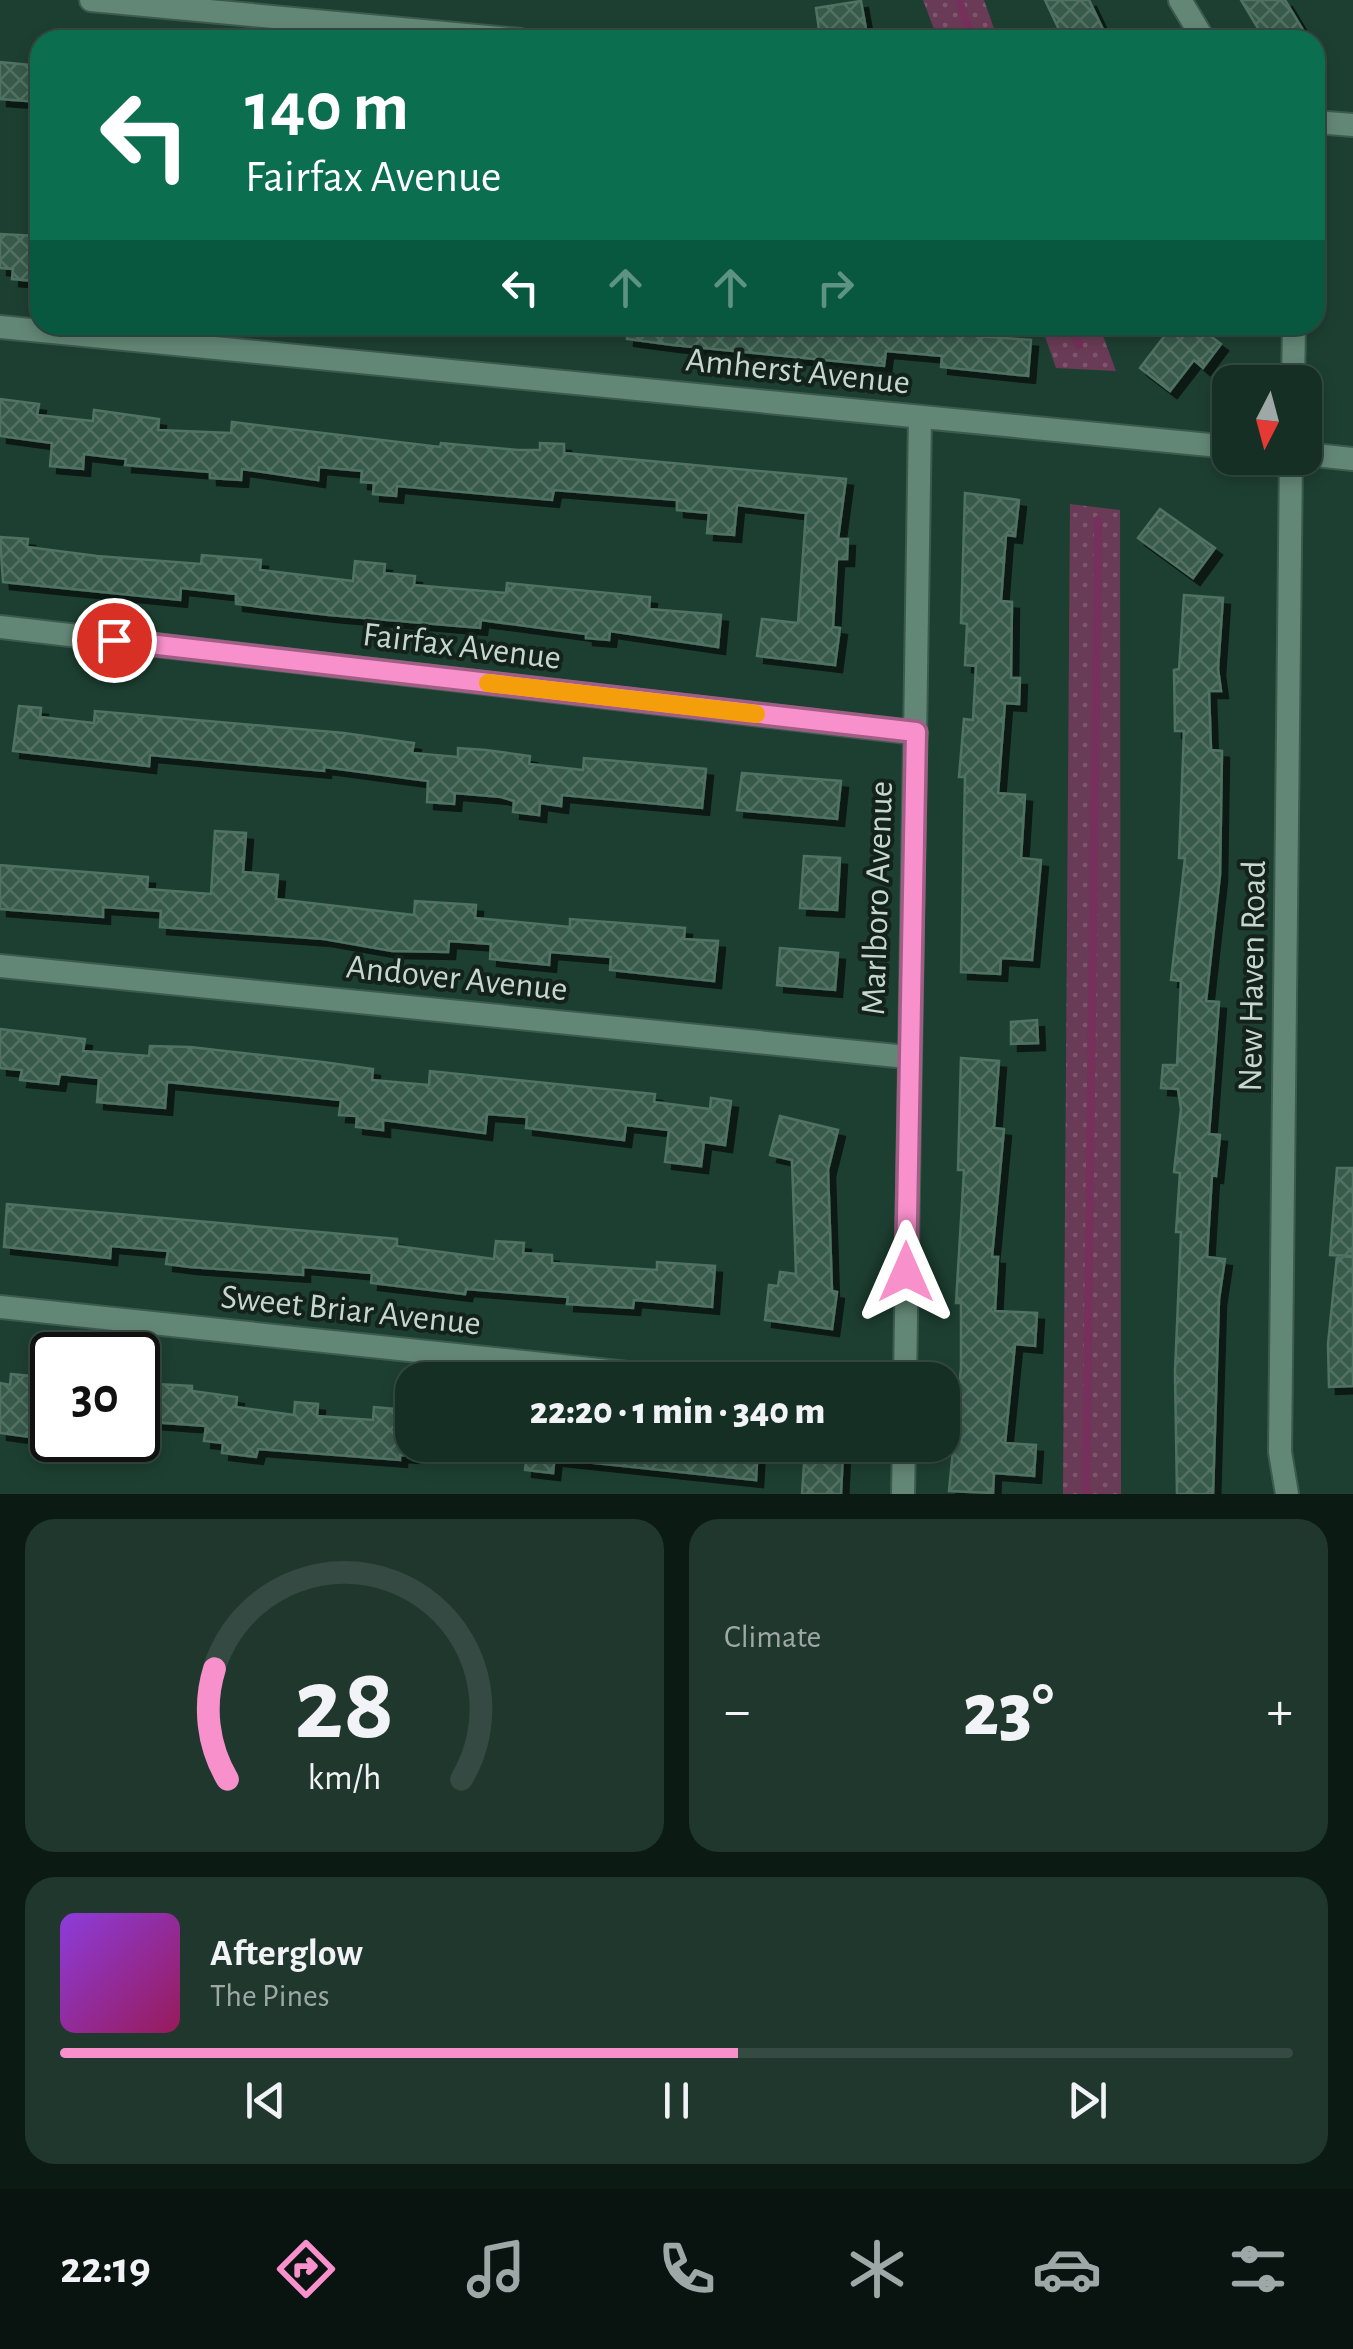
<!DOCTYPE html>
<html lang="en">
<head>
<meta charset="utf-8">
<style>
  body { margin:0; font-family:"Alegreya Sans",sans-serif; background:#1f372d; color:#f1f3f6; height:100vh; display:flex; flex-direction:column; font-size:38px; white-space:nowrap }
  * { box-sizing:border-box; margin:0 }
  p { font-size:32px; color:#9ea9a7 }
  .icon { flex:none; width:55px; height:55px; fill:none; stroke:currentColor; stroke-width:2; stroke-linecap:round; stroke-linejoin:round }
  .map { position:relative; height:1494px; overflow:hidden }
  .side { display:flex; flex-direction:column; gap:25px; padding:25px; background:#0c1a14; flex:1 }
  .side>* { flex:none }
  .hud { position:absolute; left:30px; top:30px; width:1295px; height:305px; border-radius:30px; box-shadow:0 5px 15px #0003,0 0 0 2px #354a42; background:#0b6e4f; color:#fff; overflow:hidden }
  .needle { width:65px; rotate:186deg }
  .fabs { position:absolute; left:1212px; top:365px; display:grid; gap:20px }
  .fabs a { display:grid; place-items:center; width:110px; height:110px; border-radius:20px; background:#162f25; box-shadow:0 5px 15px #0003,0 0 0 2px #354a42; font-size:50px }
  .speed { position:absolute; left:30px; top:1332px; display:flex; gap:20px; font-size:50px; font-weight:700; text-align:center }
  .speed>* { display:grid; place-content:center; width:130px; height:130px; border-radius:50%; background:#162f25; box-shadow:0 5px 15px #0003,0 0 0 2px #354a42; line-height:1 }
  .speed .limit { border:5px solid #111; border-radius:15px; background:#fff; color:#111 }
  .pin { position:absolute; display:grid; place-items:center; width:85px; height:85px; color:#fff; margin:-42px; border:5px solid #fff; border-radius:50%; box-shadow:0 2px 10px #0007 }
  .me { position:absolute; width:110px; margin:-55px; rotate:0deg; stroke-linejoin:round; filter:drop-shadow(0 0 8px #0008) }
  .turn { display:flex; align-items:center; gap:35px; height:210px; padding:0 50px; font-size:45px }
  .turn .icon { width:130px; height:130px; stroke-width:2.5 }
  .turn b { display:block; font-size:70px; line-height:85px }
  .lanes { display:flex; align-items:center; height:95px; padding:0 50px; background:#0003; justify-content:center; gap:50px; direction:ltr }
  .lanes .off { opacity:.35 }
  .big { font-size:75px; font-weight:800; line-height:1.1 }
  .side .card { flex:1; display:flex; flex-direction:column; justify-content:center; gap:15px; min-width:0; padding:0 35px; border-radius:30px; background:#1f372d }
  .side .dial { align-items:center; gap:0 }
  .dial svg { height:260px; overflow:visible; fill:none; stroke:#354a42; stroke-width:7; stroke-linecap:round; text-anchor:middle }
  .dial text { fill:#f1f3f6; stroke:none }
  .song { display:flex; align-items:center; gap:30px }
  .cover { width:120px; height:120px; border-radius:15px; background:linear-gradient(135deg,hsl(270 70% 55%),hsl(330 70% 35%)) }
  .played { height:10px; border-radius:5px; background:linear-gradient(90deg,#f890cc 55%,#354a42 55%) }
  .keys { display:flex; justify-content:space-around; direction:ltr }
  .heat { display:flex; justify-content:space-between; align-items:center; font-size:55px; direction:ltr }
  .side .tiles { flex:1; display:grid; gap:25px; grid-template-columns:1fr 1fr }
  .card:last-child { grid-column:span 2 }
  .trip { position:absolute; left:395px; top:1362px; width:565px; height:100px; border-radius:30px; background:#162f25; box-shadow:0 5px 15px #0003,0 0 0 2px #354a42; font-weight:800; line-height:100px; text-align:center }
  .tab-bar { display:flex; height:160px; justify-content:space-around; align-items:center; background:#09130f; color:#9ea9a7 }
  .tab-bar .icon { width:70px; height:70px }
  .tab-bar .on { color:#f890cc }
  .tab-bar b { font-size:45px; color:#f1f3f6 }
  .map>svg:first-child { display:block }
  .grass { fill:url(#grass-dots) }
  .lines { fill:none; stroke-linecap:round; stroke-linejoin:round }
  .stream { stroke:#76305b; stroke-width:8 }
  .building { fill:url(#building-cross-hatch); stroke:#4f7262; stroke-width:2.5; filter:url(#shadow) }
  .street-casing { stroke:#3c5b4f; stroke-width:26 }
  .street { stroke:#638776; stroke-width:22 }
  .route-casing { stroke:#a15e85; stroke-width:25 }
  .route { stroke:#f890cc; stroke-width:18 }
  .slow { stroke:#f59e0b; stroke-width:18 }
  .labels { text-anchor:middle; stroke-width:8; stroke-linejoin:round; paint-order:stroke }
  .street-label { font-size:35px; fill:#c5d8ce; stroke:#14221c }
</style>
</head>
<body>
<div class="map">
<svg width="1353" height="1494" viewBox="0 0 1353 1494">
  <defs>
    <pattern id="grass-dots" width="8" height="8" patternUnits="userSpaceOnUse" patternTransform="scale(2.5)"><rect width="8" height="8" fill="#6a3b56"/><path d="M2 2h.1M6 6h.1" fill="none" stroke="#7e576d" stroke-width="1.8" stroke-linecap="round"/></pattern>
    <pattern id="building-cross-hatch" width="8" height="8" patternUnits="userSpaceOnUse" patternTransform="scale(2.5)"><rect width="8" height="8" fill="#385a4b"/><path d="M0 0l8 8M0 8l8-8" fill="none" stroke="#537164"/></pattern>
    <filter id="shadow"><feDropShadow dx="7" dy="7" stdDeviation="0" flood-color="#0009"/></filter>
  </defs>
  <rect width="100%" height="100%" fill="#1d3f31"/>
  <path class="grass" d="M 923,0 L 984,0 L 998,40 L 938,40 Z
    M 1041,325 L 1099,325 L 1116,371 L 1056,368 Z
    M 1070,504 L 1120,510 L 1121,1494 L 1063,1494 Z"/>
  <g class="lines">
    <path class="stream" d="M 959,0 L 972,40
      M 1071,325 L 1079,345
      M 1086,1494 L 1098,520"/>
  </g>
  <path class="building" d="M 1045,0 L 1089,0 L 1108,40 L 1064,40 Z
    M 1241,0 L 1285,0 L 1309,40 L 1265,40 Z
    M 861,1 L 868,40 L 833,40 L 831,29 L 819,30 L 816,8 Z
    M 0,62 L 40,66 L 40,102 L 0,99 Z
    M 0,234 L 36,236 L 33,281 L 12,279 L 13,269 L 0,268 Z
    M 628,325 L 905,329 L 906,325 L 965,325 L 964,335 L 1031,340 L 1028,376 L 941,367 L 942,356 L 886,351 L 884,366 L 673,345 L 627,339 Z
    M 1173,325 L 1196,325 L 1221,344 L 1203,368 L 1194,360 L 1170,391 L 1140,368 Z
    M 0,399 L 39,404 L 37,415 L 93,421 L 94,410 L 159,419 L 158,430 L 231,433 L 232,422 L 440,447 L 441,443 L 518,450 L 540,450 L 540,443 L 564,444 L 564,453 L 846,479 L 838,539 L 848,539 L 847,559 L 837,559 L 833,627 L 840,628 L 835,665 L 757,656 L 762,619 L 798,623 L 806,513 L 737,505 L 734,535 L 707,533 L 709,513 L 677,510 L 677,500 L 554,490 L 552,500 L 397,486 L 396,496 L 373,494 L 374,483 L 361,482 L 362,471 L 319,467 L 318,480 L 242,469 L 241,480 L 210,478 L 210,472 L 125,465 L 126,459 L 84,454 L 83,469 L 50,466 L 52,443 L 0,436 Z
    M 965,493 L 1019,500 L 1015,536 L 1006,535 L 1001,601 L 1012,602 L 1011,678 L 1020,678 L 1019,704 L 1005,703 L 998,793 L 1025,795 L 1021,858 L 1041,860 L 1032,960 L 1001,958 L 1000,974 L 961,972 L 965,777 L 959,777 L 964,719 L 973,720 L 976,666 L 965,665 L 967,624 L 961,623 Z
    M 1160,509 L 1215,548 L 1193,578 L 1138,538 Z
    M 0,537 L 28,539 L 27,547 L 97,556 L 201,564 L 202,555 L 261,560 L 260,570 L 353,581 L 355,561 L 385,564 L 384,573 L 415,576 L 414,585 L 506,593 L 507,583 L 650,597 L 649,609 L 721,615 L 718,647 L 610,631 L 609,640 L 586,638 L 586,634 L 481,620 L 480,628 L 329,615 L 236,604 L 236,594 L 181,588 L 180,600 L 3,582 Z
    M 1184,595 L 1223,598 L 1218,669 L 1221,691 L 1209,691 L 1211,750 L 1222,751 L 1220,875 L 1206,1001 L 1219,1002 L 1209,1134 L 1220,1135 L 1216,1176 L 1212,1175 L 1207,1257 L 1225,1259 L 1219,1299 L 1213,1494 L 1177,1494 L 1175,1372 L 1181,1232 L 1176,1232 L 1180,1173 L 1174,1172 L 1181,1109 L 1178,1089 L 1161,1088 L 1163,1065 L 1177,1065 L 1181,981 L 1171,980 L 1185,858 L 1179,858 L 1184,731 L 1175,731 L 1174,670 L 1179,669 Z
    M 19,706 L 41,708 L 40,717 L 94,723 L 95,711 L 344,733 L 414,743 L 412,753 L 458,757 L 458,748 L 486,750 L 530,756 L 529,764 L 583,770 L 584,758 L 706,769 L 702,808 L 562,795 L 561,806 L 540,803 L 539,815 L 513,812 L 514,801 L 501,797 L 455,793 L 454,804 L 427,802 L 428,781 L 324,767 L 324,771 L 150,755 L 149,766 L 13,751 Z
    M 742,773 L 841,781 L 837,819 L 737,810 Z
    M 215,831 L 246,833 L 243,872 L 278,875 L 276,899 L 414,915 L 415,901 L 476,905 L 475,918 L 570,927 L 570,919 L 685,928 L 684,939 L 718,941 L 714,981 L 610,970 L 611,957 L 550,952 L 549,965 L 490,959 L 491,944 L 449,941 L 448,952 L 392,951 L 324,939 L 160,927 L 161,911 L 103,907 L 103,917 L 0,909 L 0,865 L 148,877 L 147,889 L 211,894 Z
    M 804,856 L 840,858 L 837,910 L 800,908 Z
    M 780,948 L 838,953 L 835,990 L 777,985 Z
    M 1037,1020 L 1038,1043 L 1011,1044 L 1011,1022 Z
    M 0,1029 L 85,1039 L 83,1051 L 149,1056 L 150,1046 L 190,1047 L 323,1062 L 373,1069 L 372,1080 L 429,1085 L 430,1071 L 655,1094 L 654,1102 L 710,1109 L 711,1098 L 731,1101 L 725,1145 L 704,1142 L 701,1166 L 665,1162 L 669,1130 L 626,1125 L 624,1140 L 526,1128 L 527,1117 L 487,1114 L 485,1133 L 383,1120 L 383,1130 L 356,1127 L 357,1116 L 339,1115 L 341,1100 L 167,1082 L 165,1108 L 97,1102 L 99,1078 L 60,1074 L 58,1084 L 20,1080 L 22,1070 L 0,1068 Z
    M 961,1058 L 999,1061 L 994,1128 L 1004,1129 L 992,1257 L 998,1257 L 995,1311 L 1037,1313 L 1035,1346 L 1015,1344 L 1005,1443 L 1036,1445 L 1034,1476 L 994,1473 L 993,1493 L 949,1491 L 961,1368 L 961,1303 L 956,1303 L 964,1170 L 958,1170 Z
    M 780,1116 L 838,1130 L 828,1170 L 832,1291 L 837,1292 L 832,1329 L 765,1320 L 769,1285 L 778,1286 L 780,1272 L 796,1274 L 792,1160 L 770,1155 Z
    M 1337,1168 L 1353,1168 L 1353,1256 L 1330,1255 Z
    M 7,1204 L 397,1239 L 397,1246 L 494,1259 L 496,1241 L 524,1243 L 523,1253 L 552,1255 L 552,1263 L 657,1270 L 657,1262 L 715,1266 L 712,1307 L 634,1300 L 633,1308 L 567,1304 L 568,1297 L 466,1289 L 465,1294 L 371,1283 L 372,1273 L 303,1267 L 303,1275 L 190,1267 L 166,1264 L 168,1251 L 111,1246 L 110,1258 L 4,1247 Z
    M 1337,1256 L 1353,1257 L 1353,1386 L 1329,1387 L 1328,1344 Z
    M 11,1374 L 52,1378 L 52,1428 L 32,1426 L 31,1437 L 0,1433 L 0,1383 L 10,1385 Z
    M 138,1383 L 192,1386 L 192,1391 L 237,1397 L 236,1407 L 294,1415 L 295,1402 L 318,1404 L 317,1416 L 373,1420 L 374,1407 L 395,1409 L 394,1420 L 412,1421 L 412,1456 L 400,1455 L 400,1460 L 258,1449 L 256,1457 L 222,1453 L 223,1443 L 204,1441 L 206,1426 L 138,1421 Z
    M 528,1445 L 556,1445 L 553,1473 L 525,1470 Z
    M 557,1445 L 758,1445 L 756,1480 L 556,1459 Z
    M 805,1450 L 843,1452 L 841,1494 L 802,1494 Z"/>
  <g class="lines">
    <g class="street-casing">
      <path id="street" d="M 91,0 L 520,40
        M 1180,0 L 1204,40
        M 1315,122 L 1353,125
        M 0,327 L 1230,447
        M 1293,382 L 1294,325
        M 1305,454 L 1353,459
        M 0,627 L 916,733
        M 0,966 L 907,1057
        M 0,1307 L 694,1380
        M 905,1380 L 920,417
        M 903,1494 L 904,1445
        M 1287,1494 L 1280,1452 L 1291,458"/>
    </g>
    <use href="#street" class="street"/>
  </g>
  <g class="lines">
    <g class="route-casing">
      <path id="route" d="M 114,640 L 916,732 L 906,1272"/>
    </g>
    <use href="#route" class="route"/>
    <path class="slow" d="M 488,683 L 756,714"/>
  </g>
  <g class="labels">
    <g class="street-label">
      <text transform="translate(798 370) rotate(6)" y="12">Amherst Avenue</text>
      <text transform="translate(462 645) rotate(7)" y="12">Fairfax Avenue</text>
      <text transform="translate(876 898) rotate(-88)" y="12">Marlboro Avenue</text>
      <text transform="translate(1251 976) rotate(-89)" y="12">New Haven Road</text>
      <text transform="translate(457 977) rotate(6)" y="12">Andover Avenue</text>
      <text transform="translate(351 1309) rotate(6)" y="12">Sweet Briar Avenue</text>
    </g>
  </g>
</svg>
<div class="fabs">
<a><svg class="needle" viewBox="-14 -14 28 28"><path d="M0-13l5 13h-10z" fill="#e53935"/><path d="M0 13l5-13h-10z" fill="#9ea9a7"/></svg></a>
</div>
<div class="speed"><div class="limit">30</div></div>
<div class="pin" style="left:114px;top:640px;background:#d93025"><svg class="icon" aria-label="arrive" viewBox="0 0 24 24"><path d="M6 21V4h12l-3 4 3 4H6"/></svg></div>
<svg class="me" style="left:906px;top:1272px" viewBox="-20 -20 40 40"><path d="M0-17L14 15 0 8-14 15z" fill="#f890cc" stroke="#fff" stroke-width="4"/></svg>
<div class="trip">22:20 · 1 min · 340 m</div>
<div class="hud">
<div class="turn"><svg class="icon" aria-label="left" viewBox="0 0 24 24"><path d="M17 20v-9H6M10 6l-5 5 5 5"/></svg><div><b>140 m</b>Fairfax Avenue</div></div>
<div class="lanes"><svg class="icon" aria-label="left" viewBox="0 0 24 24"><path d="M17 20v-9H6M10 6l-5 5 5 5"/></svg><svg class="icon off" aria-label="ahead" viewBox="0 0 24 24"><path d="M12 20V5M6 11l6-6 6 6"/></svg><svg class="icon off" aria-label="ahead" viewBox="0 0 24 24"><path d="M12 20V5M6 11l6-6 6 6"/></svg><svg class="icon off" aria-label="right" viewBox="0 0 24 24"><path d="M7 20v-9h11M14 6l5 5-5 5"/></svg></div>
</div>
</div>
<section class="side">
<div class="tiles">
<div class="card dial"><svg viewBox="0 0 100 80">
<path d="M14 69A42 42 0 1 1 86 69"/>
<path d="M14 69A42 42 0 0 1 10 35" stroke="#f890cc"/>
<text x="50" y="56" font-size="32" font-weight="700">28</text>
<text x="50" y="72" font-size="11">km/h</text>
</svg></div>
<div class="card"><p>Climate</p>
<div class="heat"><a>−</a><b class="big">23°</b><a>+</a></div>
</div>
<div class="card">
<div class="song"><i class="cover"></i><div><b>Afterglow</b><p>The Pines</p></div></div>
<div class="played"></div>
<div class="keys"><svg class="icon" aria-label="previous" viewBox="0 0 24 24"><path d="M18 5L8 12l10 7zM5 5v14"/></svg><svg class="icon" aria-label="pause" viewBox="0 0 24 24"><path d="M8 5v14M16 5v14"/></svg><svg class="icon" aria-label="next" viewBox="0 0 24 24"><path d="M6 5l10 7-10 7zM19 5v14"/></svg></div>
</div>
</div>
</section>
<nav class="tab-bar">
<b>22:19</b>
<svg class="icon on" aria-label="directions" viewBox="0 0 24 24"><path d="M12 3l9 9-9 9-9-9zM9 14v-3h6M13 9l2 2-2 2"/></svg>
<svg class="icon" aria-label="music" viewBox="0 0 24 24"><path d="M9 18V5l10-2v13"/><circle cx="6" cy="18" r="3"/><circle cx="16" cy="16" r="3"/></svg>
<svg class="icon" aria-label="phone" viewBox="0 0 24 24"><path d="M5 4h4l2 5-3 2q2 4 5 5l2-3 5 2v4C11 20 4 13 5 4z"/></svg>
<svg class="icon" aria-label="climate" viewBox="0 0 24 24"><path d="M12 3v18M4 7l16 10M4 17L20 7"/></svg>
<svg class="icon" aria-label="car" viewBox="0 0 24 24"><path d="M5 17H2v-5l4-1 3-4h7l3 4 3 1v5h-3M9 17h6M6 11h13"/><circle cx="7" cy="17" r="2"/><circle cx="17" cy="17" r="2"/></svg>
<svg class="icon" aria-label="filters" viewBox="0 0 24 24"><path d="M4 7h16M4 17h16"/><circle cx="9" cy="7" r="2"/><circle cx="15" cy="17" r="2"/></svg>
</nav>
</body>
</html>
